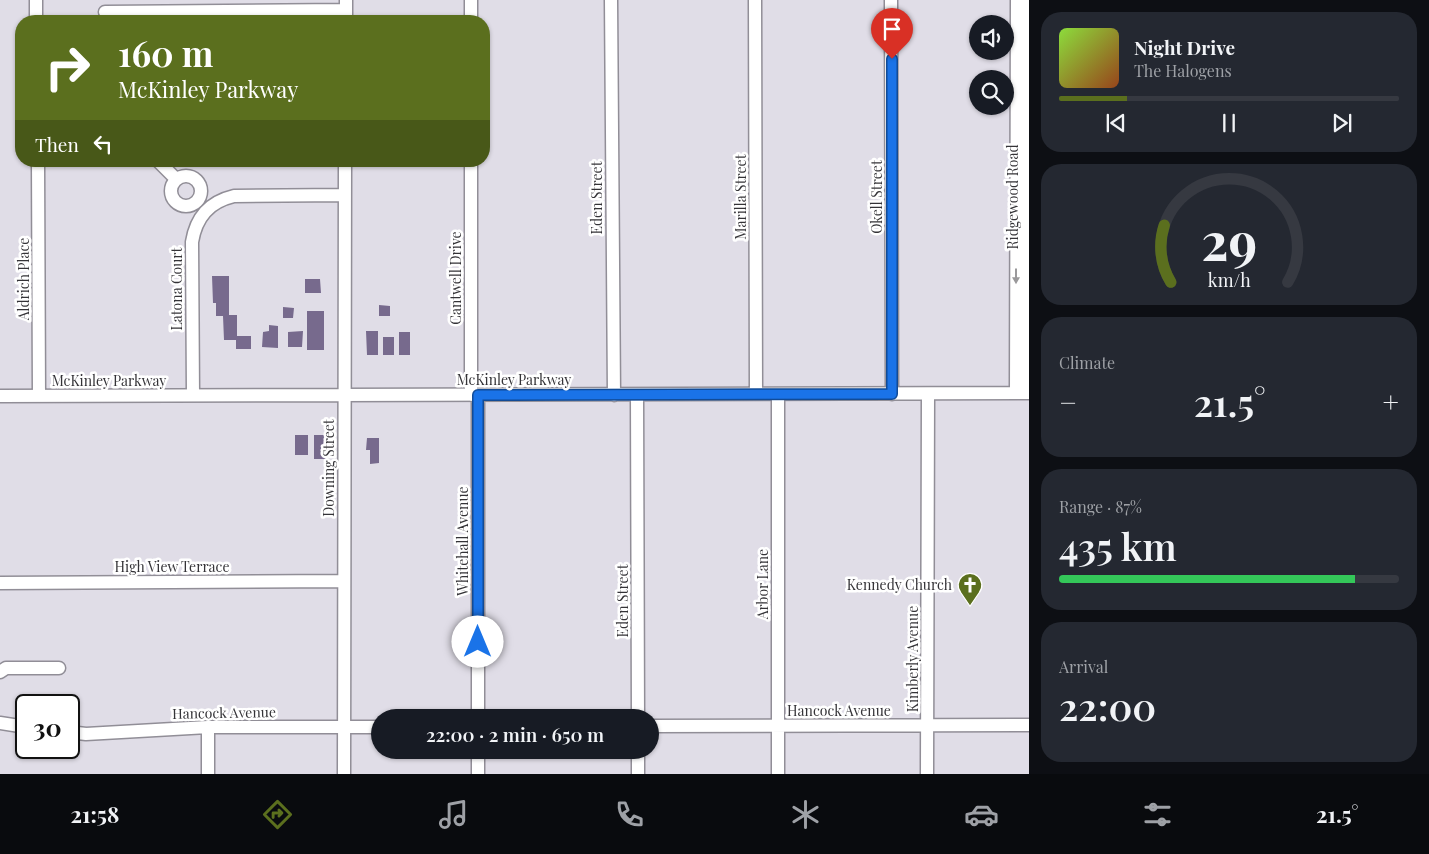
<!DOCTYPE html>
<html lang="en">
<head>
<meta charset="utf-8">
<style>
  body { margin:0; font-family:"Playfair Display",serif; background:#242831; color:#f1f3f6; height:100vh; display:flex; flex-direction:column; font-size:19px; white-space:nowrap }
  * { box-sizing:border-box; margin:0 }
  p { font-size:16px; color:#9ea1a6 }
  .icon { flex:none; width:28px; height:28px; fill:none; stroke:currentColor; stroke-width:2; stroke-linecap:round; stroke-linejoin:round }
  .map { position:relative; flex:1; overflow:hidden }
  .drawer { display:flex; flex-direction:column; gap:12px; padding:12px; background:#0d0f14; width:400px }
  .drawer>* { flex:none }
  .top-card { position:absolute; left:15px; top:15px; width:475px; height:152px; border-radius:20px; box-shadow:0 1px 4px #0004; background:#5b6f1e; color:#fff; overflow:hidden }
  .fabs { position:absolute; left:969px; top:15px; display:grid; gap:10px }
  .fabs a { display:grid; place-items:center; width:45px; height:45px; border-radius:50%; background:#171b24; box-shadow:0 1px 4px #0004; font-size:25px }
  .speed { position:absolute; left:15px; top:694px; display:flex; gap:10px; font-size:25px; font-weight:700; text-align:center }
  .speed>* { display:grid; place-content:center; width:65px; height:65px; border-radius:50%; background:#171b24; box-shadow:0 1px 4px #0004; line-height:1 }
  .speed .limit { border:2px solid #111; border-radius:8px; background:#fff; color:#111 }
  .pin { position:absolute; display:grid; place-items:center; width:42px; height:42px; color:#fff; margin:-51px -21px; border-radius:50% 50% 50% 0; rotate:-45deg; box-shadow:0 0 5px #0007 }
  .pin .icon { rotate:45deg }
  .me { position:absolute; width:55px; margin:-28px; rotate:0deg; stroke-linejoin:round; filter:drop-shadow(0 0 4px #0008) }
  .turn { display:flex; align-items:center; gap:18px; height:105px; padding:0 20px; font-size:22px }
  .turn .icon { width:65px; height:65px; stroke-width:2.5 }
  .turn b { display:block; font-size:35px; line-height:42px }
  .then { display:flex; align-items:center; height:48px; padding:0 20px; background:#0003; gap:10px; font-size:19px }
  .big { font-size:38px; font-weight:600; line-height:1.1 }
  .drawer .tile { flex:1; display:flex; flex-direction:column; justify-content:center; gap:8px; min-width:0; padding:0 18px; border-radius:20px; background:#242831 }
  .drawer .dial { align-items:center; gap:0 }
  .dial svg { height:130px; overflow:visible; fill:none; stroke:#363941; stroke-width:7; stroke-linecap:round; text-anchor:middle }
  .dial text { fill:#f1f3f6; stroke:none }
  .song { display:flex; align-items:center; gap:15px }
  .cover { width:60px; height:60px; border-radius:8px; background:linear-gradient(135deg,hsl(90 70% 55%),hsl(20 70% 35%)) }
  .played { height:5px; border-radius:2px; background:linear-gradient(90deg,#5b6f1e 20%,#363941 20%) }
  .keys { display:flex; justify-content:space-around; direction:ltr }
  .heat { display:flex; justify-content:space-between; align-items:center; font-size:28px; direction:ltr }
  .charge { height:8px; border-radius:4px; background:linear-gradient(90deg,#34c759 87%,#363941 0) }
  .trip { position:absolute; left:371px; top:709px; width:288px; height:50px; border-radius:25px; background:#171b24; box-shadow:0 1px 4px #0004; font-weight:600; line-height:50px; text-align:center }
  .menu { display:flex; height:80px; justify-content:space-around; align-items:center; background:#090b0e; color:#9ea1a6 }
  .menu .icon { width:35px; height:35px }
  .menu .active { color:#5b6f1e }
  .menu b { font-size:22px; color:#f1f3f6 }
  main { display:flex; flex:1; min-height:0 }
  .map>svg:first-child { display:block }
  .building { fill:#776a8d }
  .lines { fill:none; stroke-linecap:round; stroke-linejoin:round }
  .minor-casing { stroke:#918e97; stroke-width:15 }
  .minor { stroke:#fff; stroke-width:12 }
  .oneway { fill:#9a999b }
  .route-casing { stroke:#114b97; stroke-width:12 }
  .route { stroke:#1a73e8; stroke-width:9 }
  .labels { text-anchor:middle; stroke-width:5; stroke-linejoin:round; paint-order:stroke }
  .street-label { font-size:14px; fill:#343337; stroke:#fff }
  .poi-label { font-size:14px; fill:#343337; stroke:#fff; text-anchor:end }
</style>
</head>
<body>
<main>
<div class="map">
<svg width="1029" height="774" viewBox="0 0 1029 774">
  <rect width="100%" height="100%" fill="#e0dde7"/>
  <path class="building" d="M 212,276 L 229,276 L 229,315 L 237,315 L 237,336 L 251,336 L 251,349 L 236,349 L 236,340 L 224,340 L 223,316 L 216,316 L 216,303 L 213,303 Z
    M 305,279 L 320,279 L 321,293 L 305,293 Z
    M 379,305 L 390,306 L 390,316 L 379,316 Z
    M 283,307 L 294,308 L 293,318 L 283,318 Z
    M 307,311 L 324,311 L 324,350 L 307,350 Z
    M 269,325 L 278,326 L 278,348 L 262,347 L 263,332 L 269,331 Z
    M 303,331 L 302,347 L 288,347 L 288,332 Z
    M 366,331 L 378,331 L 378,355 L 367,355 Z
    M 399,332 L 410,332 L 410,355 L 399,355 Z
    M 383,337 L 394,337 L 394,355 L 383,355 Z
    M 295,435 L 308,435 L 308,455 L 295,455 Z
    M 314,435 L 326,435 L 326,459 L 314,459 Z
    M 367,438 L 379,438 L 379,463 L 370,464 L 370,450 L 366,450 Z"/>
  <g class="lines">
    <g class="minor-casing">
      <path id="minor" d="M 36,0 L 36,21
        M 471,0 L 471,21
        M 611,0 L 614,395
        M 755,0 L 756,394
        M 891,0 L 892,394
        M 105,12 L 346,10
        M 346,21 L 346,0
        M 38,161 L 39,396
        M 158,161 L 176,179
        M 471,161 L 471,395
        M171 191a15 15 0 1 1 30 0a15 15 0 1 1-30 0Z
        M 1016,393 L 1017,0
        M 1027,393 L 1028,0
        M 193,395 L 192,242 C 196,217 209,202 234,196 L 345,195
        M 637,395 L 638,718
        M 0,396 L 1029,393
        M 0,583 L 344,581
        M 0,672 L 6,668 L 59,668
        M 478,718 L 478,395
        M 0,723 L 26,727
        M 650,726 L 1029,725
        M 208,727 L 208,774
        M 69,732 L 86,734 L 208,727 L 380,727
        M 478,750 L 478,774
        M 344,774 L 345,161
        M 638,774 L 638,750
        M 778,774 L 778,394
        M 927,774 L 928,394"/>
    </g>
    <use href="#minor" class="minor"/>
  </g>
  <defs><path id="oneway-solid" d="M-6-.8H1V-3.2L6.5 0L1 3.2V.8H-6Z" transform="scale(1.25)"/></defs>
  <use class="oneway" href="#oneway-solid" transform="translate(1016 276) rotate(90)"/>
  <g class="lines">
    <g class="route-casing">
      <path id="route" d="M 478,642 L 478,395 L 892,394 L 892,59"/>
    </g>
    <use href="#route" class="route"/>
  </g>
  <defs>
    <g id="church-pin" transform="scale(1.25)"><path d="M0 17L-7.5 6A9.5 9.5 0 1 1 7.5 6Z" fill="#5b6f1e" stroke="#fff"/><path d="M-1.2-6h2.4v3.5h3.3v2.4h-3.3V6h-2.4V-.1h-3.3v-2.4h3.3Z" fill="#fff"/></g>
  </defs>
  <g fill-rule="evenodd">
    <use href="#church-pin" x="970" y="585"/>
  </g>
  <g class="labels">
    <g class="street-label">
      <text transform="translate(741 197) rotate(-90)" y="5">Marilla Street</text>
      <text transform="translate(877 197) rotate(-90)" y="5">Okell Street</text>
      <text transform="translate(1013 197) rotate(-90)" y="5">Ridgewood Road</text>
      <text transform="translate(597 198) rotate(-90)" y="5">Eden Street</text>
      <text transform="translate(456 278) rotate(-90)" y="5">Cantwell Drive</text>
      <text transform="translate(24 279) rotate(-90)" y="5">Aldrich Place</text>
      <text transform="translate(177 289) rotate(-90)" y="5">Latona Court</text>
      <text x="514" y="385">McKinley Parkway</text>
      <text x="109" y="386">McKinley Parkway</text>
      <text transform="translate(329 468) rotate(-90)" y="5">Downing Street</text>
      <text transform="translate(463 541) rotate(-90)" y="5">Whitehall Avenue</text>
      <text x="172" y="572">High View Terrace</text>
      <text transform="translate(763 584) rotate(-90)" y="5">Arbor Lane</text>
      <text transform="translate(623 601) rotate(-90)" y="5">Eden Street</text>
      <text transform="translate(913 659) rotate(-90)" y="5">Kimberly Avenue</text>
      <text x="839" y="716">Hancock Avenue</text>
      <text transform="translate(224 713) rotate(-1)" y="5">Hancock Avenue</text>
    </g>
    <g class="poi-label">
      <text x="952" y="590">Kennedy Church</text>
    </g>
  </g>
</svg>
<div class="fabs">
<a><svg class="icon" aria-label="sound" viewBox="0 0 24 24"><path d="M4 9h4l5-4v14l-5-4H4zM17 9q2 3 0 6"/></svg></a>
<a><svg class="icon" aria-label="search" viewBox="0 0 24 24"><circle cx="10" cy="10" r="6"/><path d="M15 15l6 6"/></svg></a>
</div>
<div class="speed"><div class="limit">30</div></div>
<div class="pin" style="left:892px;top:59px;background:#d93025"><svg class="icon" aria-label="arrive" viewBox="0 0 24 24"><path d="M6 21V4h12l-3 4 3 4H6"/></svg></div>
<svg class="me" style="left:478px;top:642px" viewBox="-20 -20 40 40"><circle r="19" fill="#fff"/><path d="M0-13L10 11 0 6-10 11z" fill="#1a73e8"/></svg>
<div class="trip">22:00 · 2 min · 650 m</div>
<div class="top-card">
<div class="turn"><svg class="icon" aria-label="right" viewBox="0 0 24 24"><path d="M7 20v-9h11M14 6l5 5-5 5"/></svg><div><b>160 m</b>McKinley Parkway</div></div>
<div class="then">Then<svg class="icon" aria-label="left" viewBox="0 0 24 24"><path d="M17 20v-9H6M10 6l-5 5 5 5"/></svg></div>
</div>
</div>
<section class="drawer">
<div class="tile">
<div class="song"><i class="cover"></i><div><b>Night Drive</b><p>The Halogens</p></div></div>
<div class="played"></div>
<div class="keys"><svg class="icon" aria-label="previous" viewBox="0 0 24 24"><path d="M18 5L8 12l10 7zM5 5v14"/></svg><svg class="icon" aria-label="pause" viewBox="0 0 24 24"><path d="M8 5v14M16 5v14"/></svg><svg class="icon" aria-label="next" viewBox="0 0 24 24"><path d="M6 5l10 7-10 7zM19 5v14"/></svg></div>
</div>
<div class="tile dial"><svg viewBox="0 0 100 80">
<path d="M14 69A42 42 0 1 1 86 69"/>
<path d="M14 69A42 42 0 0 1 10 34" stroke="#5b6f1e"/>
<text x="50" y="56" font-size="32" font-weight="700">29</text>
<text x="50" y="72" font-size="11">km/h</text>
</svg></div>
<div class="tile"><p>Climate</p>
<div class="heat"><a>−</a><b class="big">21.5°</b><a>+</a></div>
</div>
<div class="tile"><p>Range · 87%</p><b class="big">435 km</b><div class="charge"></div></div>
<div class="tile"><p>Arrival</p><b class="big">22:00</b></div>
</section>
</main>
<nav class="menu">
<b>21:58</b>
<svg class="icon active" aria-label="directions" viewBox="0 0 24 24"><path d="M12 3l9 9-9 9-9-9zM9 14v-3h6M13 9l2 2-2 2"/></svg>
<svg class="icon" aria-label="music" viewBox="0 0 24 24"><path d="M9 18V5l10-2v13"/><circle cx="6" cy="18" r="3"/><circle cx="16" cy="16" r="3"/></svg>
<svg class="icon" aria-label="phone" viewBox="0 0 24 24"><path d="M5 4h4l2 5-3 2q2 4 5 5l2-3 5 2v4C11 20 4 13 5 4z"/></svg>
<svg class="icon" aria-label="climate" viewBox="0 0 24 24"><path d="M12 3v18M4 7l16 10M4 17L20 7"/></svg>
<svg class="icon" aria-label="car" viewBox="0 0 24 24"><path d="M5 17H2v-5l4-1 3-4h7l3 4 3 1v5h-3M9 17h6M6 11h13"/><circle cx="7" cy="17" r="2"/><circle cx="17" cy="17" r="2"/></svg>
<svg class="icon" aria-label="filters" viewBox="0 0 24 24"><path d="M4 7h16M4 17h16"/><circle cx="9" cy="7" r="2"/><circle cx="15" cy="17" r="2"/></svg>
<b>21.5°</b>
</nav>
</body>
</html>
